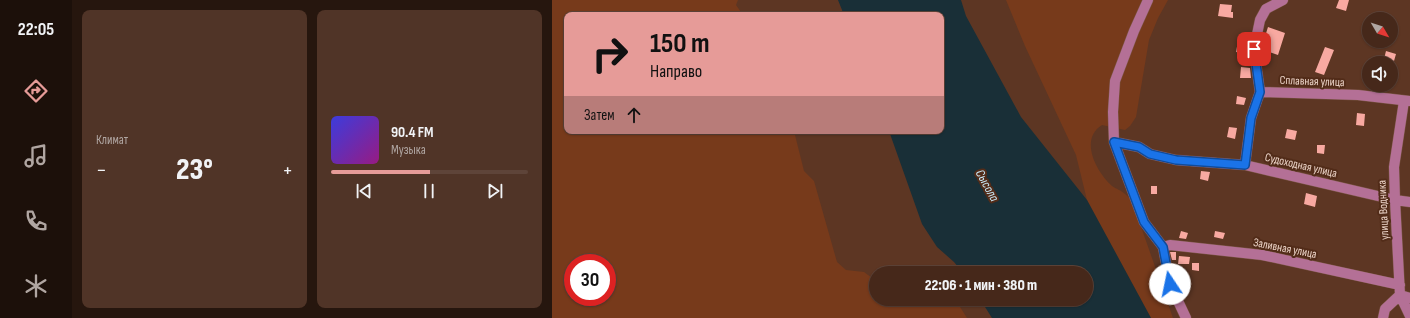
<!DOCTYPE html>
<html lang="ru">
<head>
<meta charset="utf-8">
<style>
  body { margin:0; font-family:"Sofia Sans Condensed",sans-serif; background:#503427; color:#f1f3f6; height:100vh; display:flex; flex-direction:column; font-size:15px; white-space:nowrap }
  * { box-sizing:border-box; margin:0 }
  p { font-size:13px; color:#b0a6a2 }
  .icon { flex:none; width:22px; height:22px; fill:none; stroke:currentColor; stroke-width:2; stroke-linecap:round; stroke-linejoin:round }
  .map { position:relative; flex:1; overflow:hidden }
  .panel { display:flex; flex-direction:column; gap:10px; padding:10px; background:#26160e; width:480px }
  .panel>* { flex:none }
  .top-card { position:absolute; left:12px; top:12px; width:380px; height:122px; border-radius:8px; box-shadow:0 1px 3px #0004,0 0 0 1px #5e4439; background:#e69b98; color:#111; overflow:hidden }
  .needle { width:26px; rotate:129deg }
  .buttons { position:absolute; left:810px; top:12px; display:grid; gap:8px }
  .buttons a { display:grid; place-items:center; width:36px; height:36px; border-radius:50%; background:#46281a; box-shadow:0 1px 3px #0004,0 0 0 1px #5e4439; font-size:20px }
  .speed { position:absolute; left:12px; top:254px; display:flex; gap:8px; font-size:20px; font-weight:700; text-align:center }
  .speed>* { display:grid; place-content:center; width:52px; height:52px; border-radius:50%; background:#46281a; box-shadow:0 1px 3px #0004,0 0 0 1px #5e4439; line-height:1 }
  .speed .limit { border:6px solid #d22; background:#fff; color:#111 }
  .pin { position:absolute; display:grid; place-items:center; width:34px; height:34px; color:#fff; margin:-17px; border-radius:8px; box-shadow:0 2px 6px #0006 }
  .me { position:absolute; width:44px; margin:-22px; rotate:349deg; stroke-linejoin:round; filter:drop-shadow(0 0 3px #0008) }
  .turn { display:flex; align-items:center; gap:14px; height:84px; padding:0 20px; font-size:18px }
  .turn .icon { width:52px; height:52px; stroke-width:2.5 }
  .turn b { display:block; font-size:28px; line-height:34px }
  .then { display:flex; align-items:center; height:38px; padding:0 20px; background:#0003; gap:8px; font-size:15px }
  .big { font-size:30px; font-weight:800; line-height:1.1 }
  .panel .widget { flex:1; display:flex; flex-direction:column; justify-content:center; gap:6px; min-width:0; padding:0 14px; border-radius:8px; background:#503427 }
  .song { display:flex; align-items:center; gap:12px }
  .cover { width:48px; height:48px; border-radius:6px; background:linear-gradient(135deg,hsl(240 70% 55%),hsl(310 70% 35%)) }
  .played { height:4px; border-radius:2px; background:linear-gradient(90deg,#e69b98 50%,#5e4439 50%) }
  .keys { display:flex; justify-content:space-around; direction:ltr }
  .heat { display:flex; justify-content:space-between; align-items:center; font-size:22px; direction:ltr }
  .panel .tiles { flex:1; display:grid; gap:10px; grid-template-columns:repeat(2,1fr) }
  .trip { position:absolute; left:317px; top:266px; width:224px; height:40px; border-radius:20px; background:#46281a; box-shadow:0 1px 3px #0004,0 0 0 1px #5e4439; font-weight:800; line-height:40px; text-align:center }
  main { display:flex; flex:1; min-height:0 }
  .tabs { display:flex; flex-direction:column; width:72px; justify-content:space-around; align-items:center; background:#1c100a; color:#b0a6a2 }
  .tabs .icon { width:28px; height:28px }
  .tabs .active { color:#e69b98 }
  .tabs b { font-size:18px; color:#f1f3f6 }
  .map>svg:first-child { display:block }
  .green { fill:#773a1b; fill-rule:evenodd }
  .water { fill:#192f37 }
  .building { fill:#f8a9a1 }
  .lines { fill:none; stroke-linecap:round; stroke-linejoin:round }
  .minor-casing { stroke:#795544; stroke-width:11 }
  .minor { stroke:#b47096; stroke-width:10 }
  .route-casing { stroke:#114b97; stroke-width:10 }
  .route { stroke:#1a73e8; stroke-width:7 }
  .labels { text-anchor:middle; stroke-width:4; stroke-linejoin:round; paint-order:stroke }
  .street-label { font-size:12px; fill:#ead2c6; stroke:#522c19 }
  .water-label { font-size:13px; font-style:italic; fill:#c9e8f6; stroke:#522c19 }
</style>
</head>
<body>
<main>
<nav class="tabs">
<b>22:05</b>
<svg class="icon active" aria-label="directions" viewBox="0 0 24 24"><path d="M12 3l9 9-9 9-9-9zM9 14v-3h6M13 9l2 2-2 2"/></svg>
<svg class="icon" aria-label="music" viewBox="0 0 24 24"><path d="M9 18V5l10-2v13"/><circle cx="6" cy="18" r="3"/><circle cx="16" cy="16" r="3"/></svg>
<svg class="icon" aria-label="phone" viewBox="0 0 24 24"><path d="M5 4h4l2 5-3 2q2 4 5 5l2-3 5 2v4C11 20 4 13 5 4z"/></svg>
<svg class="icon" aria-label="climate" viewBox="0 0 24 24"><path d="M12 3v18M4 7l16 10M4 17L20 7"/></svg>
</nav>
<section class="panel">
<div class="tiles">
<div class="widget"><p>Климат</p>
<div class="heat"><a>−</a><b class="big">23°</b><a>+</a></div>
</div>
<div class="widget">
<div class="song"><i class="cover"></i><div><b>90.4 FM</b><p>Музыка</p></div></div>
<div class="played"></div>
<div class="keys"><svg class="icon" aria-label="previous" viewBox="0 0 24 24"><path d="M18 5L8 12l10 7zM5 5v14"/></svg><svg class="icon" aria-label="pause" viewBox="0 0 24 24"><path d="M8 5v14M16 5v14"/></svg><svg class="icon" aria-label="next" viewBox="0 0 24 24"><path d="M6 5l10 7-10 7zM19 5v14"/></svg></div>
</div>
</div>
</section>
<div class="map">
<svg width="858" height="318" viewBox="0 0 858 318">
  <rect width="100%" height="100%" fill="#5d3623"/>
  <path class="green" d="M 0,0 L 186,0 L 184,5 L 191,15 L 15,15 L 15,131 L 242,131 L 252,171 L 262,181 L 285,262 L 294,270 L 312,272 L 324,281 L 324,299 L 403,299 L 415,318 L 0,318 ZM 21,263 L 55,263 L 55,297 L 21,297 Z
    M 454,0 L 616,0 L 606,18 L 597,40 L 584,117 L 578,126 L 573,130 L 550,125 C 527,139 544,172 560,186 C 564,189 569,190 573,194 C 576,196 578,199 580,201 L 621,318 L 599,318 L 535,200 L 524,155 L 473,46 Z"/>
  <path class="water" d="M 286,0 L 409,0 L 414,16 L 469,117 L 535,200 L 599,318 L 440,318 L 428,299 L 534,299 L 534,273 L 411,273 L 402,262 L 385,247 L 370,224 L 337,131 L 389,131 L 389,15 L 292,15 Z"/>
  <path class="building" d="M 787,0 L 797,0 L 794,11 L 784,8 Z
    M 668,4 L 680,5 L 679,12 L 681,12 L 681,18 L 666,16 Z
    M 716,27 L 733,33 L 726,55 L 709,49 Z
    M 686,41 L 692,42 L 690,53 L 684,52 Z
    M 773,47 L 782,50 L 772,75 L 763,72 Z
    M 834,51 L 844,54 L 842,61 L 832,59 Z
    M 689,67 L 698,68 L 699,78 L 688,78 Z
    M 685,96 L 694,98 L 692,105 L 684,104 Z
    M 805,113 L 813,114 L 812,126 L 804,125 Z
    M 677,127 L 685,128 L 683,139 L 675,137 Z
    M 735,129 L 745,131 L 743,140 L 733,138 Z
    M 765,145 L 773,145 L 772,154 L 765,153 Z
    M 649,171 L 658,172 L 656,181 L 648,179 Z
    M 599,186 L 605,186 L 605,194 L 599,194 Z
    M 754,193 L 765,196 L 763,207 L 752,204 Z
    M 629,231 L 636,233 L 634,239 L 627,238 Z
    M 663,231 L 673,233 L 671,239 L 662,237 Z
    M 618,252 L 624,252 L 624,260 L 620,260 Z
    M 627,256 L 638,257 L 637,264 L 626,264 Z
    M 640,263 L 647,263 L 647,271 L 640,270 Z"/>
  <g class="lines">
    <g class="minor-casing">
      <path id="minor" d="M 596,0 L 582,31 L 563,81 L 561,112 L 562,142 L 592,222 L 611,247 L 618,284 L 634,318
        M 708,92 L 806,95 L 858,101
        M 852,101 L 842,167 L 843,200 L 848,295 L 858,316
        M 562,142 L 587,147 L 598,154 L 624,160 L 693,165 L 843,200 L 858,202
        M 693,165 L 699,118 L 708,92 L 702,49 L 708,20 L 714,9 L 731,0
        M 611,247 L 618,245 L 710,255 L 848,285
        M 831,318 L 833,309 L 848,295 L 858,298"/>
    </g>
    <use href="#minor" class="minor"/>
  </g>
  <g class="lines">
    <g class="route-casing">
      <path id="route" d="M 618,284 L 611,247 L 592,222 L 562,142 L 587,147 L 598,154 L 624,160 L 693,165 L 699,118 L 708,92 L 702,49"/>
    </g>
    <use href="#route" class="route"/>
  </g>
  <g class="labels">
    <g class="street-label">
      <text transform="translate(760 81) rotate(2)" y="4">Сплавная улица</text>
      <text transform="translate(749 165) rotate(13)" y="4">Судоходная улица</text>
      <text transform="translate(831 210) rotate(-93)" y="4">улица Водника</text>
      <text transform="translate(733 248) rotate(11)" y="4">Заливная улица</text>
    </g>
    <g class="water-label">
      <text transform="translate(436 185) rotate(61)" y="5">Сысола</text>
    </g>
  </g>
</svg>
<div class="buttons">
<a><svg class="needle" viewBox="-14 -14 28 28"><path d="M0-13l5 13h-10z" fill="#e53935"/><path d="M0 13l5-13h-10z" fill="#b0a6a2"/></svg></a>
<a><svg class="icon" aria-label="sound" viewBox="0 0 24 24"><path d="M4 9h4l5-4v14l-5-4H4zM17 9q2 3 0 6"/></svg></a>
</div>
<div class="speed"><div class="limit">30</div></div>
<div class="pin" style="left:702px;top:49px;background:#d93025"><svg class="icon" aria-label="arrive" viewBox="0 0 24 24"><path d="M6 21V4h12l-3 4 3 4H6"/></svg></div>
<svg class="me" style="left:618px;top:284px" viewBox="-20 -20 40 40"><circle r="19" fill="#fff"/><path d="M0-13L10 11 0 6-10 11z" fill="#1a73e8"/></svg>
<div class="trip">22:06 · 1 мин · 380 m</div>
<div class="top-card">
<div class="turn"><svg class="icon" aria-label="right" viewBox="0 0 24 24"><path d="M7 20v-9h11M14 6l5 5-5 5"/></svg><div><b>150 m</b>Направо</div></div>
<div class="then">Затем<svg class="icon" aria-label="ahead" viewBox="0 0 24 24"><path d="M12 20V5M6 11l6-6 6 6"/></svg></div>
</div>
</div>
</main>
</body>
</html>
